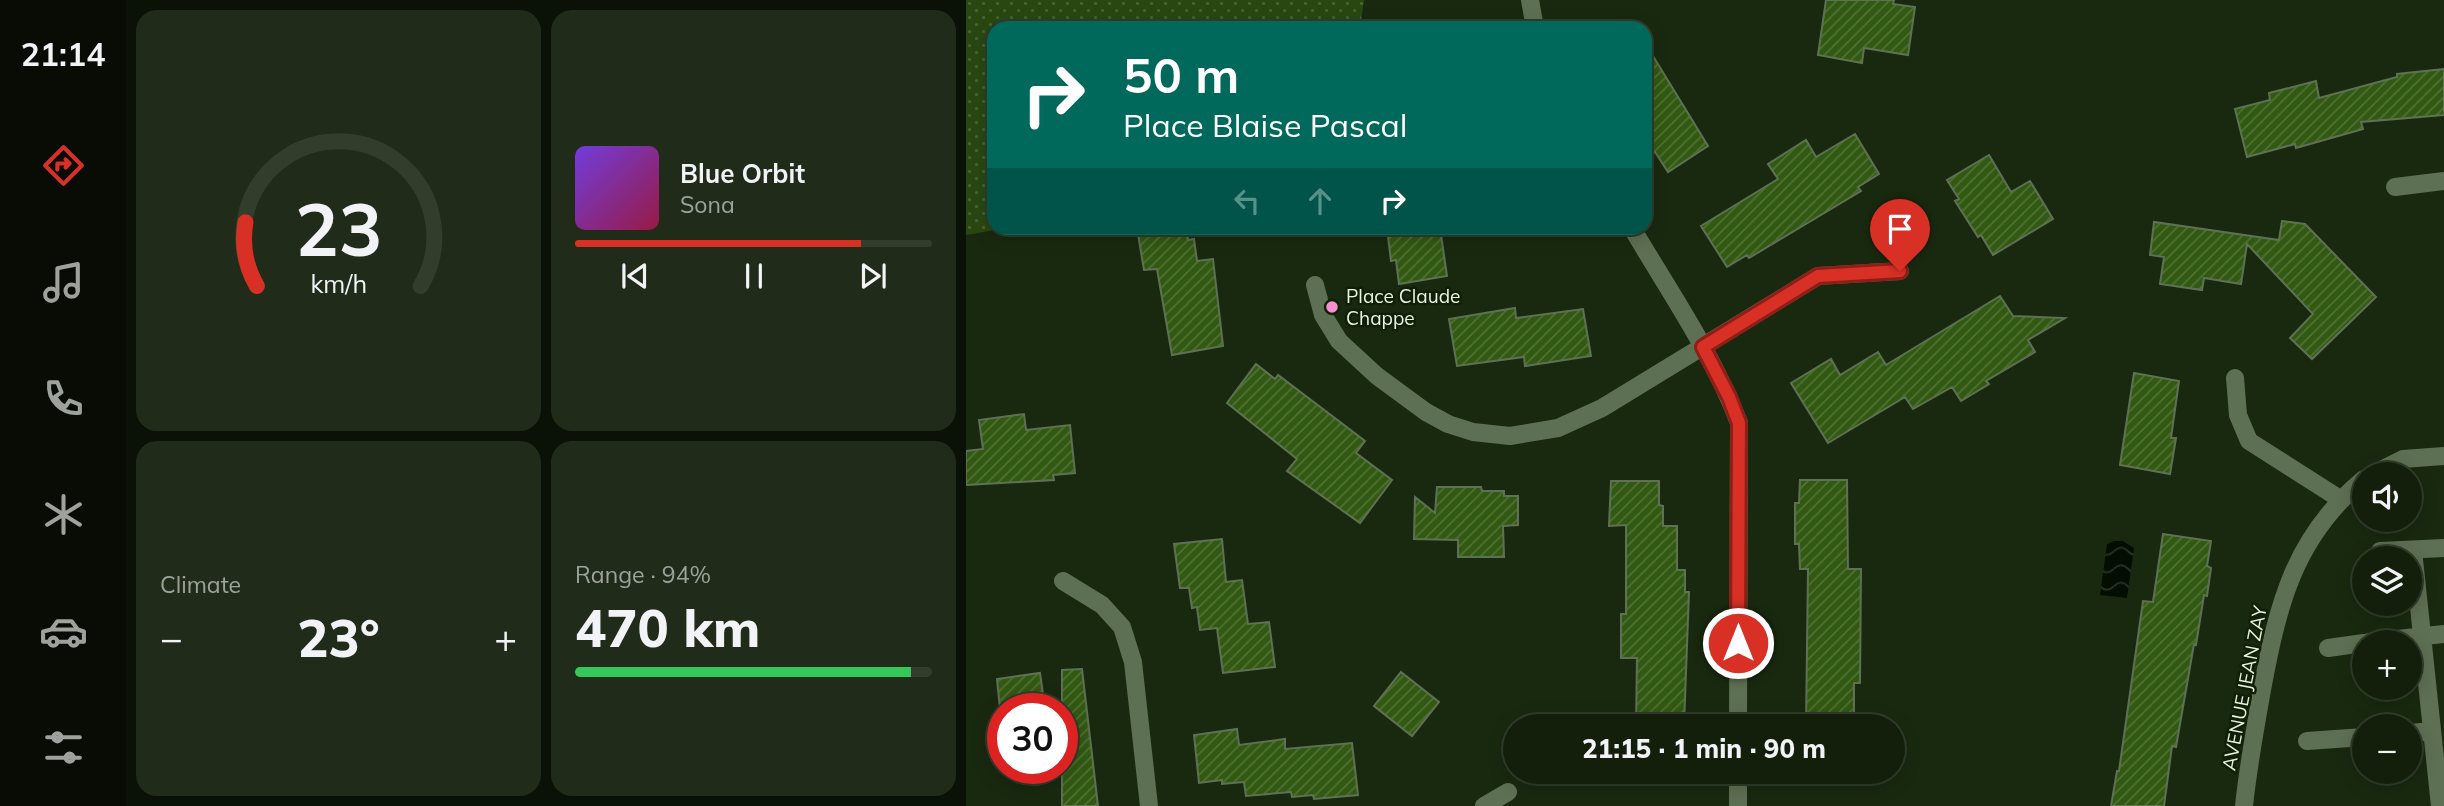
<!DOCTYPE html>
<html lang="en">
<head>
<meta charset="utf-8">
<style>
  body { margin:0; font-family:Mulish,sans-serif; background:#202c19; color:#f1f3f6; height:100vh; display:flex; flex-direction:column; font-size:26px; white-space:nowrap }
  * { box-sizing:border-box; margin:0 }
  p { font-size:23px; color:#9da29d }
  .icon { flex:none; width:38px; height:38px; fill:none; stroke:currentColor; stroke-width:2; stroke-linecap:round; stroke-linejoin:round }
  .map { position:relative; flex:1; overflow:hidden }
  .sheet { display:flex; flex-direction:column; gap:10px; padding:10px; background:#0a1106; width:840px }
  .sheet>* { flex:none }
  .banner { position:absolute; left:21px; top:21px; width:665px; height:214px; border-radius:21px; box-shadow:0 4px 18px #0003,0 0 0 2px #323d2c; background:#00695c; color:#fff; overflow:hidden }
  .tools { position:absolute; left:1386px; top:462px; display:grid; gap:14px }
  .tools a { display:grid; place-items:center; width:70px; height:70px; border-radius:50%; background:#131f0b; box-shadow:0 4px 18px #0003,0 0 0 2px #323d2c; font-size:35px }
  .speed { position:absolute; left:21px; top:693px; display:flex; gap:14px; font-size:35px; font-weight:700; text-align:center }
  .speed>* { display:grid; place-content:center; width:91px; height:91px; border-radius:50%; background:#131f0b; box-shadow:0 4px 18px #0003,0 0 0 2px #323d2c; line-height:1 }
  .speed .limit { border:10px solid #d22; background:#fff; color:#111 }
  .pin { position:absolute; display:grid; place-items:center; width:60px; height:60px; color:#fff; margin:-72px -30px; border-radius:50% 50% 50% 0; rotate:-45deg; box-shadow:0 0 7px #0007 }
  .pin .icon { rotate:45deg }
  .me { position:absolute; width:77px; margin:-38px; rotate:0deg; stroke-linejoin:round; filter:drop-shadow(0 0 5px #0008) }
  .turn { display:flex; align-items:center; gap:24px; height:147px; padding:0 21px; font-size:32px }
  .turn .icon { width:91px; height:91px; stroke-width:2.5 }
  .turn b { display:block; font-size:49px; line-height:60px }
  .lanes { display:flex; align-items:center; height:66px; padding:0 21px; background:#0003; justify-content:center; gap:35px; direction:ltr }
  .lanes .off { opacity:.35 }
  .big { font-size:52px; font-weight:800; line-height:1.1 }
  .sheet .widget { flex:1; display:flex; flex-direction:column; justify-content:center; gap:10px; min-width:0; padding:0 24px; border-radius:21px; background:#202c19 }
  .sheet .dial { align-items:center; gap:0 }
  .dial svg { height:182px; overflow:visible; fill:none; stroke:#323d2c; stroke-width:7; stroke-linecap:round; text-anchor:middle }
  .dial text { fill:#f1f3f6; stroke:none }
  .song { display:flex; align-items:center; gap:21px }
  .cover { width:84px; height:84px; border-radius:10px; background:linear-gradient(135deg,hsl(260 70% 55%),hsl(340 70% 35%)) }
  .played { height:7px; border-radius:4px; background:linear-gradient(90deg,#d93025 80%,#323d2c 80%) }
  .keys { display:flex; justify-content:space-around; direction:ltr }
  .heat { display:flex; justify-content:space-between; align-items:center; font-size:38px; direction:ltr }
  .charge { height:10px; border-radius:5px; background:linear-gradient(90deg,#34c759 94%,#323d2c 0) }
  .sheet .tiles { flex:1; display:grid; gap:10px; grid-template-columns:repeat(2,1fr) }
  .trip { position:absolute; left:537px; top:714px; width:402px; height:70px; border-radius:35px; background:#131f0b; box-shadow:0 4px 18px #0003,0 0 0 2px #323d2c; font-weight:800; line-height:70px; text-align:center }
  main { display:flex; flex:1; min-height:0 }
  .dock { display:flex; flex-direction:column; width:126px; justify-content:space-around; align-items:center; background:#080c04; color:#9da29d }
  .dock .icon { width:49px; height:49px }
  .dock .current { color:#d93025 }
  .dock b { font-size:32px; color:#f1f3f6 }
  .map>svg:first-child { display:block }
  .park { fill:url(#park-dots) }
  .water { fill:url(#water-waves) }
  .building { fill:url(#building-hatch); stroke:#5e7154; stroke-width:2 }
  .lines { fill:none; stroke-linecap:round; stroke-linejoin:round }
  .lane { stroke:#5e7053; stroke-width:18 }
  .street { stroke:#5e7053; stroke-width:18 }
  .route-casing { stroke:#8d1f18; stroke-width:18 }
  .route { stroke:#d93025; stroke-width:12 }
  .poi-dot { fill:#f790ce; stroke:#101f06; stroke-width:2.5 }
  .labels { text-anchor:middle; stroke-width:5; stroke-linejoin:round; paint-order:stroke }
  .poi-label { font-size:19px; fill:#eaf4e4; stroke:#101f06; text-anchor:start }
  .street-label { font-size:19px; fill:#eaf4e4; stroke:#101f06 }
</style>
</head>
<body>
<main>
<nav class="dock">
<b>21:14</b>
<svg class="icon current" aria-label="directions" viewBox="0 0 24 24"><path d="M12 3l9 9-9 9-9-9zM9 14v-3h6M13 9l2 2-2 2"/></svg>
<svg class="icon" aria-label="music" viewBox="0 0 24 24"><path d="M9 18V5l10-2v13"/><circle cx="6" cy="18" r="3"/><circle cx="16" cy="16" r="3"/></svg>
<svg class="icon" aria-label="phone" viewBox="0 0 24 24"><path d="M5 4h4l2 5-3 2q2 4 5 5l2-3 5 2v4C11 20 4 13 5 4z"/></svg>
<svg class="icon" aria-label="climate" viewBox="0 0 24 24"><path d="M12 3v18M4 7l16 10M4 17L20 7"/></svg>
<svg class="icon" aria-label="car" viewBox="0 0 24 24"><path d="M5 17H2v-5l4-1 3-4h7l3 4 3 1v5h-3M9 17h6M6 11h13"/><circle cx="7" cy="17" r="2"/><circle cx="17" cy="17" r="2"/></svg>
<svg class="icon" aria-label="filters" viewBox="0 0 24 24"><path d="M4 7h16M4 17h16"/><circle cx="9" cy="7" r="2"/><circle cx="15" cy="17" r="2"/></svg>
</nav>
<section class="sheet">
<div class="tiles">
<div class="widget dial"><svg viewBox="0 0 100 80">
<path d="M14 69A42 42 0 1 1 86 69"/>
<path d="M14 69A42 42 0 0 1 9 41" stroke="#d93025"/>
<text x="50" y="56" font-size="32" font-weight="700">23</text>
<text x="50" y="72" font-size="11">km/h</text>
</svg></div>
<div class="widget">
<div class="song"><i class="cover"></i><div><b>Blue Orbit</b><p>Sona</p></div></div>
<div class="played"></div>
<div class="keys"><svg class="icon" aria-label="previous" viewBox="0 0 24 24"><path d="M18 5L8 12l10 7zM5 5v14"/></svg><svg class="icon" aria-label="pause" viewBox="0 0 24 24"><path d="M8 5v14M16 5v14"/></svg><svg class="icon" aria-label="next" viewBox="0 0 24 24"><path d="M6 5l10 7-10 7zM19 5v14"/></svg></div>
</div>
<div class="widget"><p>Climate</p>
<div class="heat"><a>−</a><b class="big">23°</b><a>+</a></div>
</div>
<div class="widget"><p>Range · 94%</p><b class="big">470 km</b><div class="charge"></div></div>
</div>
</section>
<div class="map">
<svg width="1478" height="806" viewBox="0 0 1478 806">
  <defs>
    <pattern id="park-dots" width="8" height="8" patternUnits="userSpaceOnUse" patternTransform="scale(1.75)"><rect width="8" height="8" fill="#294811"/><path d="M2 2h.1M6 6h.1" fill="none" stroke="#486334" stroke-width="1.8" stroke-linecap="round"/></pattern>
    <pattern id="water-waves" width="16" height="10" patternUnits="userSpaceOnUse" patternTransform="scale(1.75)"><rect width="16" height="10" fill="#040e00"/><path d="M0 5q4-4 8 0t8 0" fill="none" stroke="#293225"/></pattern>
    <pattern id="building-hatch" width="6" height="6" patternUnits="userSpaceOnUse" patternTransform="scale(1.75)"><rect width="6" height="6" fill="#325912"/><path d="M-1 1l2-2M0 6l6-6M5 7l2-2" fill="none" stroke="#507134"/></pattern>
  </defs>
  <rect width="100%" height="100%" fill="#19290f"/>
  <path class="park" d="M 0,0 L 398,0 L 394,28 L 28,28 L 28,228 L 40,228 L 0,235 Z"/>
  <path class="water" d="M 1148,541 L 1157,541 L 1168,548 L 1161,598 L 1134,595 L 1141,544 Z"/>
  <path class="building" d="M 860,0 L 928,0 L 927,4 L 949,7 L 942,55 L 898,48 L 896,63 L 852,55 Z
    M 679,43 L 742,146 L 702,172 L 689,152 L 679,157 Z
    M 1478,69 L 1478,115 L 1395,122 L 1397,129 L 1330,148 L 1329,144 L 1281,157 L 1269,109 L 1304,100 L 1303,93 L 1350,81 L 1353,98 L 1431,77 L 1431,74 Z
    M 889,134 L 913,174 L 892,187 L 895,191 L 783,258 L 781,255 L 761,267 L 735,226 L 812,179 L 802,164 L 840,140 L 850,157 Z
    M 1023,155 L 1045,192 L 1064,181 L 1087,219 L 1027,255 L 1015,235 L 1012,237 L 989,201 L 993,199 L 981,180 Z
    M 1316,221 L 1339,224 L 1410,297 L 1346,359 L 1324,338 L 1347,314 L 1281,244 L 1275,284 L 1238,278 L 1236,290 L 1194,284 L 1198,257 L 1184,255 L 1188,222 L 1313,240 Z
    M 171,228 L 220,228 L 222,240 L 228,239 L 231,261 L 247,259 L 257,346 L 206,355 L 191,269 L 178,270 Z
    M 421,228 L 474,228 L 481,276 L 433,284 L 430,260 L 425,261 Z
    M 1034,296 L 1047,316 L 1099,318 L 1062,340 L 1069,352 L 1020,381 L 1023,384 L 995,401 L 986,387 L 947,409 L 939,397 L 862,443 L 825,383 L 865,359 L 874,375 L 912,352 L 920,365 Z
    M 549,308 L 550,318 L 617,309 L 625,356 L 559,366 L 558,357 L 491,366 L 483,319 Z
    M 290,364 L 309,379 L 312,375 L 399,441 L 390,453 L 426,480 L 394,523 L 321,471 L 331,459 L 261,403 Z
    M 1168,373 L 1213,381 L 1205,438 L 1210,438 L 1204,474 L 1154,465 Z
    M 58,414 L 60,430 L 104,425 L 109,473 L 87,475 L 88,480 L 0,485 L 0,451 L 17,449 L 13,420 Z
    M 834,480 L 881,480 L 882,569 L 895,569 L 894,683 L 888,683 L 888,726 L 840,726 L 842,569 L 834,569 L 833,544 L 829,544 L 829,503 L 833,503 Z
    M 645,481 L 693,481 L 693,505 L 697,506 L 697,526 L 711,526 L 711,570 L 719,570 L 719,592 L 723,592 L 718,726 L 670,726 L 671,658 L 655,658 L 655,614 L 660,614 L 660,525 L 643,526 Z
    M 471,487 L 515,487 L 516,491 L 538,491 L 538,496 L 552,496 L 552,525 L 537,526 L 538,557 L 492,557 L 492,540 L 448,539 L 449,497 L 469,513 Z
    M 1197,534 L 1245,541 L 1241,566 L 1245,568 L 1241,596 L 1238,595 L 1230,645 L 1228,644 L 1210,747 L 1206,746 L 1198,806 L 1145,806 L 1151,771 L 1153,771 L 1177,601 L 1187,602 Z
    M 256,539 L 260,582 L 276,580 L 282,624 L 303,622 L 309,667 L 257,673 L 251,628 L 234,630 L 231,607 L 226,608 L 223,588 L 214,588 L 208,544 Z
    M 116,669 L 132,806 L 96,806 L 96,670 Z
    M 435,672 L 473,702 L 446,736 L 408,706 Z
    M 74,673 L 79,709 L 34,709 L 31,679 Z
    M 271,729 L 273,745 L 319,739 L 319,749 L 386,743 L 392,795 L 348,799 L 347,795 L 326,797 L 325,792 L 280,796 L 278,782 L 256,784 L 256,780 L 233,783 L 228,735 Z"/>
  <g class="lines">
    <path class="lane" d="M 1447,550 L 1474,806
      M 1414,551 L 1478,548
      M 1403,642 L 1478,634
      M 1362,648 L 1398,643
      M 1444,733 L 1466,731
      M 1341,741 L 1398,737"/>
    <path class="street" d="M 564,0 L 569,28
      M 1429,187 L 1478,181
      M 666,228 C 703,291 747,354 773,423 L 772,726
      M 349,285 L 357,315 L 373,341 L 411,376 L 460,412 L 482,424 L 507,432 L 544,436 L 592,428 L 636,408 L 852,276 L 934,271
      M 1269,378 L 1272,415 L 1283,441 L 1374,499
      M 1407,474 L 1437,459 L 1478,456
      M 97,581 L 136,605 L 156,627 L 167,662 L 183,806
      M 518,806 L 542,792
      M 772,806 L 772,772
      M 1278,806 C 1282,767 1289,729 1296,690 C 1312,604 1328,537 1398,479"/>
  </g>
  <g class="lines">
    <g class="route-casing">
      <path id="route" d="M 772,643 L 773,423 L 763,397 L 737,347 L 852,276 L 934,271"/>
    </g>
    <use href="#route" class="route"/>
  </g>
  <circle class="poi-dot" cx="366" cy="307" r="7"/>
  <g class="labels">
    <g class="poi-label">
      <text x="380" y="303">Place Claude<tspan x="380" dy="22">Chappe</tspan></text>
    </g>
    <g class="street-label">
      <text transform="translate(1278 688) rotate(-79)" y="7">AVENUE JEAN ZAY</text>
    </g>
  </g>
</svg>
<div class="tools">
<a><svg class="icon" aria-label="sound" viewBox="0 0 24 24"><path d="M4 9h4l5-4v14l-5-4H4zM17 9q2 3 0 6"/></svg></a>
<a><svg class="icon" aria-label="layers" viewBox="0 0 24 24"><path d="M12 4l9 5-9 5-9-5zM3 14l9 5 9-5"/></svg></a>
<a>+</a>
<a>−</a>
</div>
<div class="speed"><div class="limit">30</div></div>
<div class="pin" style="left:934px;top:271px;background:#d93025"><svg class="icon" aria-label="arrive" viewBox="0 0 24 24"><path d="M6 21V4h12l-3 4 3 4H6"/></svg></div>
<svg class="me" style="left:772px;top:643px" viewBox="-20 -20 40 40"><circle r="17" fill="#d93025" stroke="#fff" stroke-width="3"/><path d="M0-11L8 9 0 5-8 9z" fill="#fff"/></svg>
<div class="trip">21:15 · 1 min · 90 m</div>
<div class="banner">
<div class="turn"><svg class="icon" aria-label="right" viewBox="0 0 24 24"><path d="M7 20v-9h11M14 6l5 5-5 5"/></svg><div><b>50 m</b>Place Blaise Pascal</div></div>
<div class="lanes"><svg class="icon off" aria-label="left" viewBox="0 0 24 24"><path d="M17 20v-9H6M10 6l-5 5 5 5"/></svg><svg class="icon off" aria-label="ahead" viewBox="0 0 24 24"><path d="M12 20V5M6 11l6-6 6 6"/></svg><svg class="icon" aria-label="right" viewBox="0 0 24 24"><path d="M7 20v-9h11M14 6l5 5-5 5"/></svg></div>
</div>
</div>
</main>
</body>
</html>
